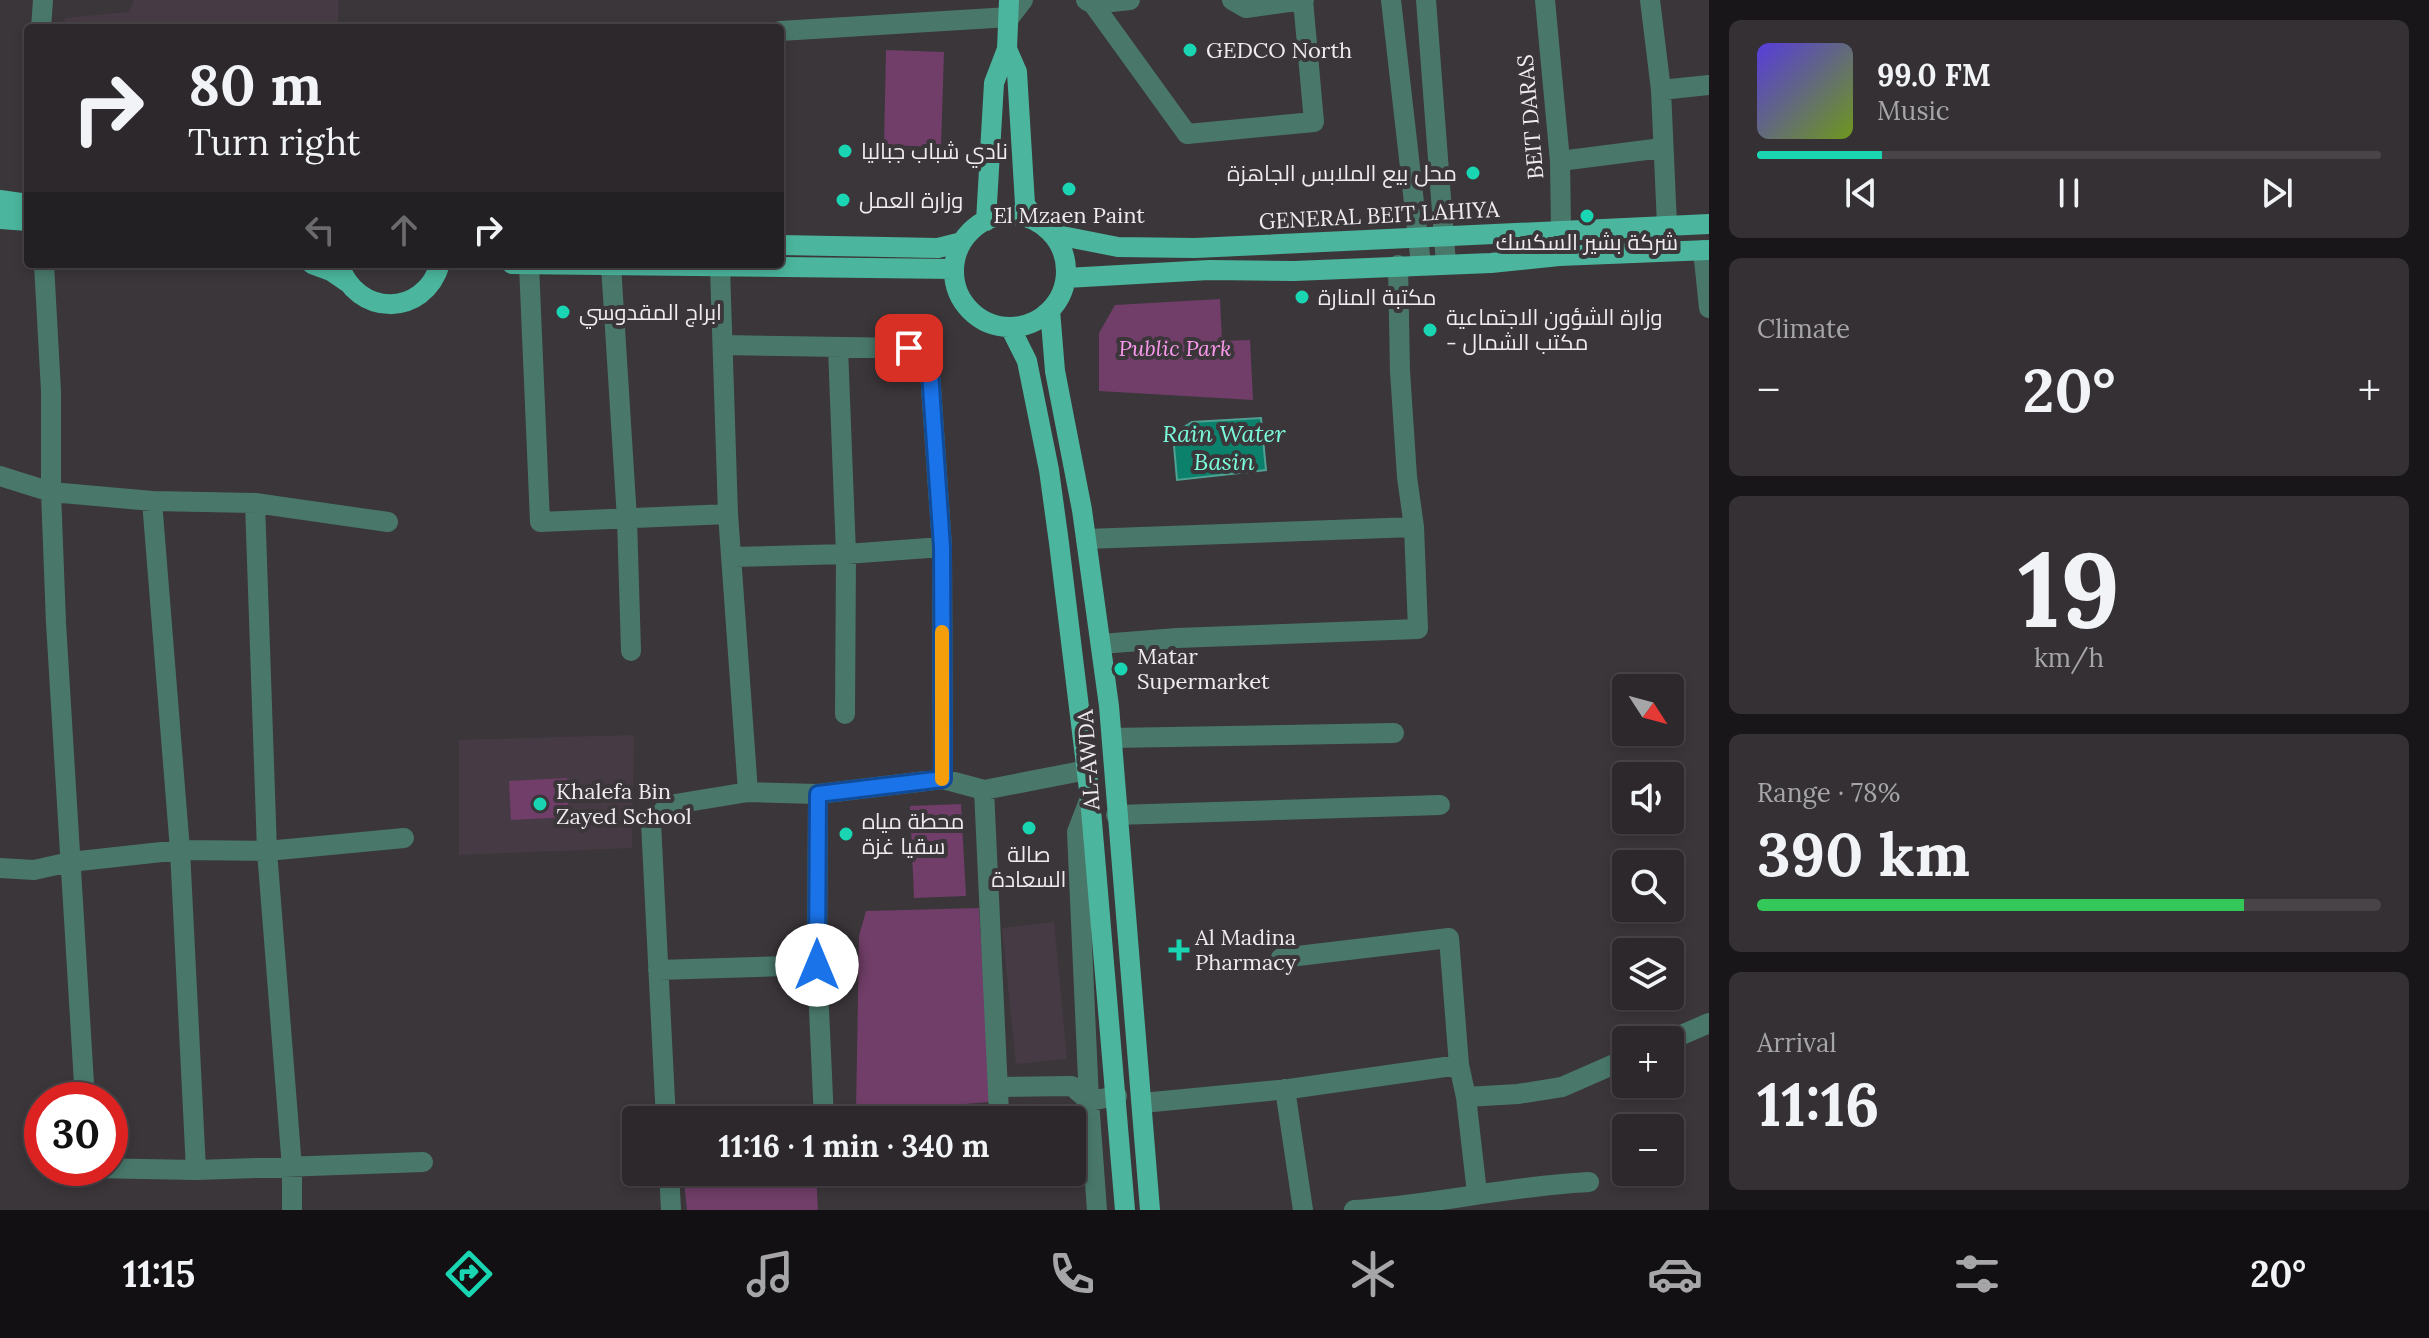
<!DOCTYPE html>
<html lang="en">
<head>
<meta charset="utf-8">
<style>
  body { margin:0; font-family:Lora,Cairo,serif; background:#343034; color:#f1f3f6; height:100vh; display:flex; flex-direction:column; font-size:30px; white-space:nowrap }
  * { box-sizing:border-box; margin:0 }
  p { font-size:26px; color:#a6a6a9 }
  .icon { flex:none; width:44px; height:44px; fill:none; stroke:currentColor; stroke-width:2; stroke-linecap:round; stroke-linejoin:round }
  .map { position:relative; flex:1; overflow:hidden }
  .sheet { display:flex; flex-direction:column; gap:20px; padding:20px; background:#181618; width:720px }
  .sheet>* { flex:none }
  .top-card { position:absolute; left:24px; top:24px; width:760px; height:244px; border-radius:8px; box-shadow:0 4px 12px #0003,0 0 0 2px #484448; background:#2c282c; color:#f1f3f6; overflow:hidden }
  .needle { width:52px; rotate:126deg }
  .tools { position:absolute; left:1612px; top:674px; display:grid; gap:16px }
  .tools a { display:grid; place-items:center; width:72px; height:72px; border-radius:8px; background:#2c282c; box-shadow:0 4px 12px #0003,0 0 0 2px #484448; font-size:40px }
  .speed { position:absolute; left:24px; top:1082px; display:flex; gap:16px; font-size:40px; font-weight:700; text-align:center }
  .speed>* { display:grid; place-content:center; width:104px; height:104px; border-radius:50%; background:#2c282c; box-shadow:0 4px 12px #0003,0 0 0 2px #484448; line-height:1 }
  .speed .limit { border:12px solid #d22; background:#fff; color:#111 }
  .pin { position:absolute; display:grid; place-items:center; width:68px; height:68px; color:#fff; margin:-34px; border-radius:16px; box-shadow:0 4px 12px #0006 }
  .me { position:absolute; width:88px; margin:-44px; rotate:0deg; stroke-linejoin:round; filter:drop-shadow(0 0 6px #0008) }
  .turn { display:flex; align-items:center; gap:28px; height:168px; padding:0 32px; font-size:36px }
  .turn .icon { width:104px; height:104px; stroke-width:2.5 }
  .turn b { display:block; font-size:56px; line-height:68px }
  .lanes { display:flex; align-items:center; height:76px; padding:0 32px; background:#0003; justify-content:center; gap:40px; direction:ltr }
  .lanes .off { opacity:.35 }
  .big { font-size:60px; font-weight:700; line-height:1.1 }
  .sheet .card { flex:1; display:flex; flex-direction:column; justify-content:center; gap:12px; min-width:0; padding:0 28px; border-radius:12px; background:#343034 }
  .sheet .dial { align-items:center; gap:0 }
  .dial b { font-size:104px; line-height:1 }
  .song { display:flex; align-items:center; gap:24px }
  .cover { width:96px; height:96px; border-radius:12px; background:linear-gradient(135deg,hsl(250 70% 55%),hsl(80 70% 35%)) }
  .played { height:8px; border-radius:4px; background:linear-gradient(90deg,#19d5b2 20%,#484448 20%) }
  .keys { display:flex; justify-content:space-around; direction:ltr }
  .heat { display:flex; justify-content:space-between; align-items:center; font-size:44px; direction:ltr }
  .charge { height:12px; border-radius:6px; background:linear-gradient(90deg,#34c759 78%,#484448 0) }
  .trip { position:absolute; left:622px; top:1106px; width:464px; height:80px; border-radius:8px; background:#2c282c; box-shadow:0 4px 12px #0003,0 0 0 2px #484448; font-weight:700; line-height:80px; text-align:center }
  .tab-bar { display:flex; height:128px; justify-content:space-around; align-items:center; background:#121012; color:#a6a6a9 }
  .tab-bar .icon { width:56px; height:56px }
  .tab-bar .selected { color:#19d5b2 }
  .tab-bar b { font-size:36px; color:#f1f3f6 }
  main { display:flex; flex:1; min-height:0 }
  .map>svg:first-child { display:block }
  .built { fill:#463b44 }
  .green { fill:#703e68 }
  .water { fill:#0b816b; stroke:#4fa192; stroke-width:2 }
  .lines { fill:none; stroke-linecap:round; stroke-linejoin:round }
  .minor { stroke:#49786b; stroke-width:20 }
  .major { stroke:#4bb69d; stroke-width:20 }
  .route-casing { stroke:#114b97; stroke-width:20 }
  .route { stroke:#1a73e8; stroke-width:14 }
  .slow { stroke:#f59e0b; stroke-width:14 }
  .poi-dot { fill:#19d5b2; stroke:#3b363a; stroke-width:3 }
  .labels { text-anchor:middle; stroke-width:8; stroke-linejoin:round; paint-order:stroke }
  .poi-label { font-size:22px; fill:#efebee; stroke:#3b363a; text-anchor:start }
  .street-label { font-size:22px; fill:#efebee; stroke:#3b363a }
  .park-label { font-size:22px; font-style:italic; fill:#fa99ec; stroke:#3b363a }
  .water-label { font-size:24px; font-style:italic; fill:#7afbdb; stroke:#3b363a }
</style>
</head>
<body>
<main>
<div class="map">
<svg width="1709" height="1210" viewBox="0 0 1709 1210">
  <rect width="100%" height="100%" fill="#3b363a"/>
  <path class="built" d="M 134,0 L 338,0 L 338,28 L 63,28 L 65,18 L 129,12 Z
    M 634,735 L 632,848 L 459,855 L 459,740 Z
    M 1054,922 L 1067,1059 L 1016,1064 L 1002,928 Z"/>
  <path class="green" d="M 886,50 L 944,52 L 941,147 L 884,145 Z
    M 1220,299 L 1222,341 L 1250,340 L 1253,400 L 1099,391 L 1099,333 L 1115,305 Z
    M 567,778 L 569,817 L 511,820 L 509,781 Z
    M 961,804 L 966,896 L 914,898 L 910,806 Z
    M 979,908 L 991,1102 L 856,1112 L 859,936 L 866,911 Z
    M 683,1172 L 816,1172 L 818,1210 L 687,1210 Z"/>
  <path class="water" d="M 1261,418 L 1266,470 L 1177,480 L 1173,434 L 1192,422 Z"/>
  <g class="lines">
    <path class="minor" d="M 1086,0 L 1093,4 L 1130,0
      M 1232,0 L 1246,8 L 1304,0
      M 1391,0 L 1421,264
      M 1426,0 L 1446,264
      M 1545,0 L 1560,161 L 1561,229
      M 1650,0 L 1661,90 L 1667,225
      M 1093,4 L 1187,134 L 1314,122 L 1303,0
      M 41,28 L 43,0
      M 780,31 L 1010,17 L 1023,0
      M 1661,90 L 1709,85
      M 1560,161 L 1662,148
      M 1703,250 L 1709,308
      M 44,264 L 51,391 L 51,492 L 56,623 L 85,1100
      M 529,265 L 540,522 L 728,514
      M 611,265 L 627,519 L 631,651
      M 720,268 L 728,514 L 748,792
      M 723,345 L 909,348 L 930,372 L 942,547 L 943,779
      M 838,348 L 846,554 L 845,714
      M 0,476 L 51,492 L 152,501 L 180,850 L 196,1170
      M 152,501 L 255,503 L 388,522
      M 255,503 L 267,851 L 292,1168 L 292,1210
      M 1086,539 L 1414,527
      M 731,557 L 846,554 L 942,547
      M 1101,644 L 1177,638 L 1418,629 L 1414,527 L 1407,477 L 1400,371 L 1398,265
      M 1112,738 L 1394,733
      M 818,794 L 817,965 L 824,1120
      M 1090,798 L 1077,832 L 1089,1101 L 1097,1210
      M 1116,815 L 1440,805
      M 0,868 L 34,870 L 70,862 L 180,850 L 267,851 L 404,838
      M 1281,958 L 1449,938 L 1459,1065 L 1466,1097 L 1477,1193
      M 658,970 L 817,965
      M 1670,1040 L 1709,1023
      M 999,1087 L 1072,1086 L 1089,1101 L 1117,1096
      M 1285,1089 L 1303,1210
      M 1466,1097 L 1518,1094 L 1562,1087 L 1626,1059
      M 1142,1103 L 1289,1089 L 1459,1065
      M 666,1120 L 651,823 L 669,805 L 748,792 L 818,794 L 943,779 L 984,790 L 1087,770
      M 923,1120 L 999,1113 L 984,790
      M 91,1168 L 196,1170 L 423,1162
      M 669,1172 L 671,1210
      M 1354,1210 C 1433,1205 1509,1186 1589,1182"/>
    <path class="major" d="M 1007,49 L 1017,72 L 1025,204 L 1037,222
      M 0,200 L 28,204
      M954 271a56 56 0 1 1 112 0a56 56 0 1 1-112 0Z
      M 0,219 L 28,221
      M 986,221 L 994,83 L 1007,49 L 1009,0
      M 1052,234 L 1118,247 L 1195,248 L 1709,224
      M 780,245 L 938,248 L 962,242
      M 312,264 L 331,271 L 347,282
      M 339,264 C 356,317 424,318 440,264
      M 512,264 L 954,269
      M 1066,278 L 1209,270 L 1294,271 L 1491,263 L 1559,256 L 1709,250
      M 1050,310 L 1055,371 L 1082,510 L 1109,706 L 1150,1210
      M 1010,327 L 1027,361 L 1049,470 L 1059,543 L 1090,798 L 1125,1210"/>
  </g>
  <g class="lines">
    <g class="route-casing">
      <path id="route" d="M 817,965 L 818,794 L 943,779 L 942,547 L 930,372 L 909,348"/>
    </g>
    <use href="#route" class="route"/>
    <path class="slow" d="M 942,632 L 942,779"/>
  </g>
  <g class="poi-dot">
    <circle cx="1190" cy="50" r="8"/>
    <circle cx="845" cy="151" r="8"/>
    <circle cx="1473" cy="173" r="8"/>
    <circle cx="1069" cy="189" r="8"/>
    <circle cx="843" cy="200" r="8"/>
    <circle cx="1587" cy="216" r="8"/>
    <circle cx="1302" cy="297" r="8"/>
    <circle cx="563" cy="312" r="8"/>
    <circle cx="1430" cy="330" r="8"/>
    <circle cx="1121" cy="669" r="8"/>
    <circle cx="540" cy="804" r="8"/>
    <circle cx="1029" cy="828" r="8"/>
    <circle cx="846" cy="834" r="8"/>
    <path d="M1175 938h8v8h8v8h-8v8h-8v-8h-8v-8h8z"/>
  </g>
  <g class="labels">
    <g class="poi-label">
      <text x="1206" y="58">GEDCO North</text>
      <text x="861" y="159">نادي شباب جباليا</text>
      <text x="1457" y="181" text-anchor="end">محل بيع الملابس الجاهزة</text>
      <text x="859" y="208">وزارة العمل</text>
      <text x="1069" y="223" text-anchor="middle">El Mzaen Paint</text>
      <text x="1587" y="250" text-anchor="middle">شركة بشير السكسك</text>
      <text x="1318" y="305">مكتبة المنارة</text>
      <text x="579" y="320">ابراج المقدوسي</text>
      <text x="1446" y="325">وزارة الشؤون الاجتماعية<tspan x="1446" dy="25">- مكتب الشمال</tspan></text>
      <text x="1137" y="664">Matar<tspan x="1137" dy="25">Supermarket</tspan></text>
      <text x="556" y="799">Khalefa Bin<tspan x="556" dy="25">Zayed School</tspan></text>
      <text x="862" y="829">محطة مياه<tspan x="862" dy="25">سقيا غزة</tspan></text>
      <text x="1029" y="862" text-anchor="middle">صالة<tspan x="1029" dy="25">السعادة</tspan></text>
      <text x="1195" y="945">Al Madina<tspan x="1195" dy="25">Pharmacy</tspan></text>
    </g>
    <g class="street-label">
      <text transform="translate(1530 117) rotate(-95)" y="8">BEIT DARAS</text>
      <text transform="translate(1379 215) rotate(-3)" y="8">GENERAL BEIT LAHIYA</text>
      <text transform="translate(1088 760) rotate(-94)" y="8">AL-AWDA</text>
    </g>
    <g class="park-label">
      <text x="1175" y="356">Public Park</text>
    </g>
    <g class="water-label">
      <text x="1224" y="442">Rain Water<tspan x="1224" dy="28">Basin</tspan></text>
    </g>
  </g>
</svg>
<div class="tools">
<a><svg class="needle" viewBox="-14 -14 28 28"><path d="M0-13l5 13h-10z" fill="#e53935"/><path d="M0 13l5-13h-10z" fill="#a6a6a9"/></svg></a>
<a><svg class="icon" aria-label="sound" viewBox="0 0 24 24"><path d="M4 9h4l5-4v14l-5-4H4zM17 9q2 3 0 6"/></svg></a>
<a><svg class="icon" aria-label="search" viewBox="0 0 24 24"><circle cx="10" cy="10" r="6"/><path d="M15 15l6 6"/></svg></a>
<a><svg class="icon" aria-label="layers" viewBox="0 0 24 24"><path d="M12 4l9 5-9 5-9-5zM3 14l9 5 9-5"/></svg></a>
<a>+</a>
<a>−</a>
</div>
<div class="speed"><div class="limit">30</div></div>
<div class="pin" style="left:909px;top:348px;background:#d93025"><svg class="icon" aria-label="arrive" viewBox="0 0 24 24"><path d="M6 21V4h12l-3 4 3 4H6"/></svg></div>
<svg class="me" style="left:817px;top:965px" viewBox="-20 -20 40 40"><circle r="19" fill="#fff"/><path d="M0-13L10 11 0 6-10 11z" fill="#1a73e8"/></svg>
<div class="trip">11:16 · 1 min · 340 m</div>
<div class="top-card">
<div class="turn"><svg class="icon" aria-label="right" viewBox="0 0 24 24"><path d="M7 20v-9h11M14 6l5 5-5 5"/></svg><div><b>80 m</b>Turn right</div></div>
<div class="lanes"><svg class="icon off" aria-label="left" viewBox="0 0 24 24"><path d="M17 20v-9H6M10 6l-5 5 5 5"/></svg><svg class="icon off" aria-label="ahead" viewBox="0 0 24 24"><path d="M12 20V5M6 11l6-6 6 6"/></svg><svg class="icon" aria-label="right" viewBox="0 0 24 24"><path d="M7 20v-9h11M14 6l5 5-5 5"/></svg></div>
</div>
</div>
<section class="sheet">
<div class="card">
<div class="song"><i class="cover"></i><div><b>99.0 FM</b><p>Music</p></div></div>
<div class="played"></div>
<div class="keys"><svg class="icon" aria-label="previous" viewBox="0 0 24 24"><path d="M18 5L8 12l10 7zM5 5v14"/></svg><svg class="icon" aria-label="pause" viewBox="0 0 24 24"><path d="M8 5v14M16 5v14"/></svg><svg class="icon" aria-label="next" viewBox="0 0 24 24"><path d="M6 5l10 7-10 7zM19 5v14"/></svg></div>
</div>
<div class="card"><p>Climate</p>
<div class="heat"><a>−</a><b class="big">20°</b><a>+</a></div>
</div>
<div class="card dial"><b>19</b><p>km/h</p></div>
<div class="card"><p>Range · 78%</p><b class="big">390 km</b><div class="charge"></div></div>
<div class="card"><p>Arrival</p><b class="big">11:16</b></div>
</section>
</main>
<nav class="tab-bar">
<b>11:15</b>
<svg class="icon selected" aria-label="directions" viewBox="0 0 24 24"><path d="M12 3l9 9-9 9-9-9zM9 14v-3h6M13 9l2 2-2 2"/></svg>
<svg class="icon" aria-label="music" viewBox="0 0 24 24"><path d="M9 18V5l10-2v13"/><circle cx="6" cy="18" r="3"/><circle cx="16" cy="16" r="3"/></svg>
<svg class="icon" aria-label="phone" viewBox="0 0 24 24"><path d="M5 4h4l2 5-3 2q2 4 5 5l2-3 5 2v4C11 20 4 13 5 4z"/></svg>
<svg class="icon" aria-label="climate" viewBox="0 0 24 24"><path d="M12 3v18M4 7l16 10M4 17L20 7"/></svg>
<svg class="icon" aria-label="car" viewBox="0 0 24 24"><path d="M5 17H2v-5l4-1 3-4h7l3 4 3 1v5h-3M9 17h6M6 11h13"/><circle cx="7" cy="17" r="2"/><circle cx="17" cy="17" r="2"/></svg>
<svg class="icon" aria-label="filters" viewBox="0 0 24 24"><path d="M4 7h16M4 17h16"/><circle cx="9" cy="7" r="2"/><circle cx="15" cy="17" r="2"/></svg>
<b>20°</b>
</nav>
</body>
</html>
